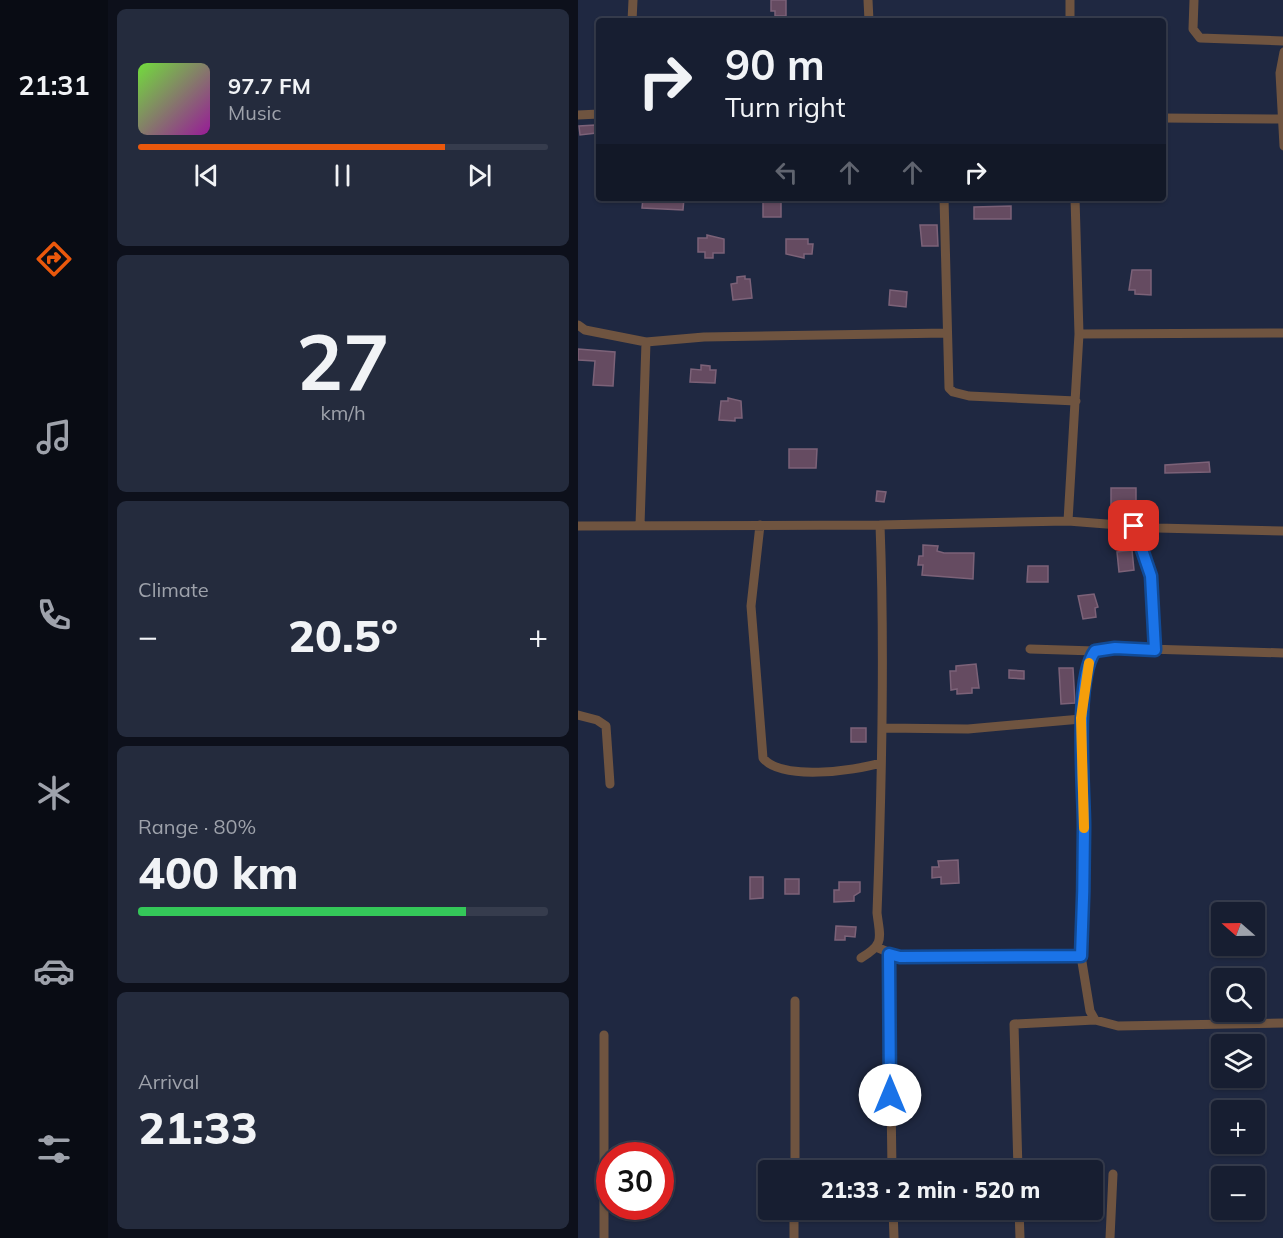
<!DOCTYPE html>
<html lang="en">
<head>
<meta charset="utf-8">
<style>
  body { margin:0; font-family:Mulish,sans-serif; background:#242b3d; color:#f1f3f6; height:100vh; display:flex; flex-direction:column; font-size:22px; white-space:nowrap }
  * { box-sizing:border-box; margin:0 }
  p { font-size:20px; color:#9ea2ab }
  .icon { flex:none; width:33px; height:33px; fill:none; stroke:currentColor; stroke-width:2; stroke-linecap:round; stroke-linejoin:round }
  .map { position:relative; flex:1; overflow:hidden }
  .panel { display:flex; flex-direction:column; gap:9px; padding:9px; background:#0d101b; width:470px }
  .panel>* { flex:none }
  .top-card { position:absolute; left:18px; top:18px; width:570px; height:183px; border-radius:6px; box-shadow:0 2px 4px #0004,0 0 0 2px #363c4d; background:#171e31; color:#f1f3f6; overflow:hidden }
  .needle { width:39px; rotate:290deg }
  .fabs { position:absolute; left:633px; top:902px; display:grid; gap:12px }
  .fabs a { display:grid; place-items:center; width:54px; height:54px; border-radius:6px; background:#171e31; box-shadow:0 2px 4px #0004,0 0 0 2px #363c4d; font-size:30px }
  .speed { position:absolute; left:18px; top:1142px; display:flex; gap:12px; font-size:30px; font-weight:700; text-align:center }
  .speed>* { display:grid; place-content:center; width:78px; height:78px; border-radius:50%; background:#171e31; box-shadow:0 2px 4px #0004,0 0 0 2px #363c4d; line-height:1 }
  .speed .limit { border:9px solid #d22; background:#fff; color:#111 }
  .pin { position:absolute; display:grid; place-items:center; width:51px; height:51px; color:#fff; margin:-26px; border-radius:12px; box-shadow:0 3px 9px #0006 }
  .me { position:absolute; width:66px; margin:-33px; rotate:0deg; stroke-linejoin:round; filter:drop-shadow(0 0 4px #0008) }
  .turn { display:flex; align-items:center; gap:21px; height:126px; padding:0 30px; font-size:27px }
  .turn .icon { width:78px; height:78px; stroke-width:2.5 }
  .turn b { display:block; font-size:42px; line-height:51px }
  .lanes { display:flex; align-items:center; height:57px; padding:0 30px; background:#0003; justify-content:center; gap:30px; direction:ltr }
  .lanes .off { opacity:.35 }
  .big { font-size:45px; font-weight:800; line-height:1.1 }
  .panel .widget { flex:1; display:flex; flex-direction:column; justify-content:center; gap:9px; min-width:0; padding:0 21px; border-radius:9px; background:#242b3d }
  .panel .dial { align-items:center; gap:0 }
  .dial b { font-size:78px; line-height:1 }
  .song { display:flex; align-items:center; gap:18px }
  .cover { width:72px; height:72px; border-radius:9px; background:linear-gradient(135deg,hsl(100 70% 55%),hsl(300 70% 35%)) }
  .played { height:6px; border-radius:3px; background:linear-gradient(90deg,#ea580c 75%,#363c4d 75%) }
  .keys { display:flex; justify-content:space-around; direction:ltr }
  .heat { display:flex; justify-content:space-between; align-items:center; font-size:33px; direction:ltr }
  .charge { height:9px; border-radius:4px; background:linear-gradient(90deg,#34c759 80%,#363c4d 0) }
  .trip { position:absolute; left:180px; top:1160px; width:345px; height:60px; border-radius:6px; background:#171e31; box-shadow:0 2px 4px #0004,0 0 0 2px #363c4d; font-weight:800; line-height:60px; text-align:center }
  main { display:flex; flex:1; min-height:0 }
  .tabs { display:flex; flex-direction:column; width:108px; justify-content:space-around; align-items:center; background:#090c14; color:#9ea2ab }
  .tabs .icon { width:42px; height:42px }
  .tabs .current { color:#ea580c }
  .tabs b { font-size:27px; color:#f1f3f6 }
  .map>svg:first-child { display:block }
  .building { fill:#654b61; stroke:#7c6278; stroke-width:1.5 }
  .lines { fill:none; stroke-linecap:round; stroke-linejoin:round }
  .minor { stroke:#6f5440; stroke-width:9 }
  .route-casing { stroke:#114b97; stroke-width:15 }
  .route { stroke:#1a73e8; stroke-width:10 }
  .slow { stroke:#f59e0b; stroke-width:10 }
</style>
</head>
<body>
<main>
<nav class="tabs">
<b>21:31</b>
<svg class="icon current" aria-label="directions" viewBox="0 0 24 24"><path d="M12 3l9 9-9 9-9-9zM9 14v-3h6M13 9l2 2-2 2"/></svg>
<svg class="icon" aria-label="music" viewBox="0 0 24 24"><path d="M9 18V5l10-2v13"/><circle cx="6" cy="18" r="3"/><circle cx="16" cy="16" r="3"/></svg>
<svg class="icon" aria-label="phone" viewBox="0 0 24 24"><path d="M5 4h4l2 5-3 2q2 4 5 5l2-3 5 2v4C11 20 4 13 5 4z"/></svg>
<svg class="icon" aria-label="climate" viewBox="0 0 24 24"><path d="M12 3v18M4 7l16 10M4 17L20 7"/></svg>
<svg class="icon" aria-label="car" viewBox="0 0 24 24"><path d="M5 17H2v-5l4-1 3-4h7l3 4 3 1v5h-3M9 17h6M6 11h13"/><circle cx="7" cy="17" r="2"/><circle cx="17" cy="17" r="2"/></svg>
<svg class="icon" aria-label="filters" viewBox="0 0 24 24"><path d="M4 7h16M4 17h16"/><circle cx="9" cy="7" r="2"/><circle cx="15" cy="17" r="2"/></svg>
</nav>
<section class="panel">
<div class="widget">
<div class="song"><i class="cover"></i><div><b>97.7 FM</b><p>Music</p></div></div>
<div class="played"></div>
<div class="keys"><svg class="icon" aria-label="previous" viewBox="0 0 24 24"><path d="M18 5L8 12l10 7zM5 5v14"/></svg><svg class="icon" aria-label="pause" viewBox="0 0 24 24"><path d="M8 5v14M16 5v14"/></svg><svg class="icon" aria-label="next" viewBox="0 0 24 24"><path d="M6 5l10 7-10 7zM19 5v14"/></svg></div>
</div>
<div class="widget dial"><b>27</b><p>km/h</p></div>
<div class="widget"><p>Climate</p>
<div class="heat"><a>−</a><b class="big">20.5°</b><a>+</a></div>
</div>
<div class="widget"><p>Range · 80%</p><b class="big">400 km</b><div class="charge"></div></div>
<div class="widget"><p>Arrival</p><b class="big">21:33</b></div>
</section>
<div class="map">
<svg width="706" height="1238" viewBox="0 0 706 1238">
  <rect width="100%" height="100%" fill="#1f2841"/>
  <path class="building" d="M 193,0 L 208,0 L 208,16 L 197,16 L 197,11 L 193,11 Z
    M 17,125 L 18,133 L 2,135 L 1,126 Z
    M 65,198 L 106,198 L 105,210 L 64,208 Z
    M 185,200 L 203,200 L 203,217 L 185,217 Z
    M 433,206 L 433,219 L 396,219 L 396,207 Z
    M 342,225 L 359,225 L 360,246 L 344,246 Z
    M 129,235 L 146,239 L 146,253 L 135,253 L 135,258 L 127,258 L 127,252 L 120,252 L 120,238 L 129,238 Z
    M 208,239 L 230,239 L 230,244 L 235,244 L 234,254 L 226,254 L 226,258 L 208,254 Z
    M 554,270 L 573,270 L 573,295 L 557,294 L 557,290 L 551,290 Z
    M 167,276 L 167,279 L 172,279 L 174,298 L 155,300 L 153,284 L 159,283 L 159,277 Z
    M 312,290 L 329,292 L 328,307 L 311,305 Z
    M 0,349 L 37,352 L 35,386 L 15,385 L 17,361 L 0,360 Z
    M 123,365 L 132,366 L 132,370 L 138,370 L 137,383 L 112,382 L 113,369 L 123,370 Z
    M 150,398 L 163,401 L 164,418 L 157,418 L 157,421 L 141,420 L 143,401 L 150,401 Z
    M 211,449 L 239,449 L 238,468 L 211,468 Z
    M 631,462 L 632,472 L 587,473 L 587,465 Z
    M 533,488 L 558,488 L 558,505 L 533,505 Z
    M 299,491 L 308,492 L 306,502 L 298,501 Z
    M 345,545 L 360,546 L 359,551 L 366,553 L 396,553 L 395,579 L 344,575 L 345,565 L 340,565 L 341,556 L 345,556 Z
    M 554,550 L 556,570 L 541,572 L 539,552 Z
    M 450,566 L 470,566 L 470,582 L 449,582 Z
    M 516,594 L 520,607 L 517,608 L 518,617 L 505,619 L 500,596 Z
    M 398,664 L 401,688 L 394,688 L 394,693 L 379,694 L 379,689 L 373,690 L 372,671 L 378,671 L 378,666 Z
    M 481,668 L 495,668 L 497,703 L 483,704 Z
    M 431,670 L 446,671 L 446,679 L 431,678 Z
    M 273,728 L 288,728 L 288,742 L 273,742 Z
    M 380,860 L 381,883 L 363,884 L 363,877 L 354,878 L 354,867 L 361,867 L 360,861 Z
    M 172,877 L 185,877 L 185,898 L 172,899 Z
    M 207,879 L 221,879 L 221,894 L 207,894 Z
    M 261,882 L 282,882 L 282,892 L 276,896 L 276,901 L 256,902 L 256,890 L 261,890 Z
    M 258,926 L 278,927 L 277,937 L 267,936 L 267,940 L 257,940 Z"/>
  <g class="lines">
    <path class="minor" d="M 290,0 L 291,21
      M 616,0 L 615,29 L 622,38 L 706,41
      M 54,21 L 55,0
      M 492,21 L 492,0
      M 706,52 L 702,73 L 706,146
      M 0,115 L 21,114
      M 585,118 L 704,119
      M 366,198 L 371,388 L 375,392 L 391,396 L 498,401
      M 0,325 L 7,330 L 68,342
      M 501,334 L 706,333
      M 490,521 L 501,334 L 497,198
      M 62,525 L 68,342 L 126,337 L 369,333
      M 182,525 L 173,606 L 185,758 C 203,781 276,771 302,763
      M 0,526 L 302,525 L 490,521 L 579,528 L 706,531
      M 556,526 L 573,576 L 577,650
      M 452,649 L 517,651 L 537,648 L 706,653
      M 0,715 L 19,720 L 28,726 L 32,784
      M 306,728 L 390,729 L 503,719
      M 298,947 L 322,957 L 503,956
      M 311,954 L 314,1170
      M 283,958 C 307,944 302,938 299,913 C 304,783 307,655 302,525
      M 517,1020 L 512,1011 L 503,956 L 506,849 L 503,719 L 508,672 L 517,651
      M 26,1035 L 26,1238
      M 217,1170 L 217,1001
      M 440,1170 L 436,1024 L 517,1020 L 540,1026 L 706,1023
      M 315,1209 L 316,1238
      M 441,1209 L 442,1238
      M 216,1238 L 216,1209
      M 532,1238 L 535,1174"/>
  </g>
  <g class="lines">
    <g class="route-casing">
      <path id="route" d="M 312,1095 L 311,954 L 322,957 L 503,956 C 505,913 506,870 506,827 C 506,789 496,679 517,651 L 537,648 L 577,650 L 573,576 L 556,526"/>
    </g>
    <use href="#route" class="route"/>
    <path class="slow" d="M 506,828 L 503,718 L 511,663"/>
  </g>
</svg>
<div class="fabs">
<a><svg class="needle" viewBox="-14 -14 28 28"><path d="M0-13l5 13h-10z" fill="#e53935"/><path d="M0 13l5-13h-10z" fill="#9ea2ab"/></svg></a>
<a><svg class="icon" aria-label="search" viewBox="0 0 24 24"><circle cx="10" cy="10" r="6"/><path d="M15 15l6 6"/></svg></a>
<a><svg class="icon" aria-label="layers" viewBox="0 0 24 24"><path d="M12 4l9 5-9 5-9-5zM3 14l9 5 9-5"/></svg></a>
<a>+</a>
<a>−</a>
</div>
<div class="speed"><div class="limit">30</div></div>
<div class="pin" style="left:556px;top:526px;background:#d93025"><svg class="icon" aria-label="arrive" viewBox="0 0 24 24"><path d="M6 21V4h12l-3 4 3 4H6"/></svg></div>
<svg class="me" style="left:312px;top:1095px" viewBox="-20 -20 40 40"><circle r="19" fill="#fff"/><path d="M0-13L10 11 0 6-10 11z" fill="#1a73e8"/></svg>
<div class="trip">21:33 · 2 min · 520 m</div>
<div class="top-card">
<div class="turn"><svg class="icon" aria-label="right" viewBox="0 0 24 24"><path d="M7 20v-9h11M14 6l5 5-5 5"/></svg><div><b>90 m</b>Turn right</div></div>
<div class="lanes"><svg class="icon off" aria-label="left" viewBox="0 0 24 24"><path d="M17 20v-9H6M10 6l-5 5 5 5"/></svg><svg class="icon off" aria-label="ahead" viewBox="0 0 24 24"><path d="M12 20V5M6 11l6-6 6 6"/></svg><svg class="icon off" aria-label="ahead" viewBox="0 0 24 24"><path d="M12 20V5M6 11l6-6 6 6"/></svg><svg class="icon" aria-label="right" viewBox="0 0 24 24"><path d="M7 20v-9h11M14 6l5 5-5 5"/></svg></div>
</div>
</div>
</main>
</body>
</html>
